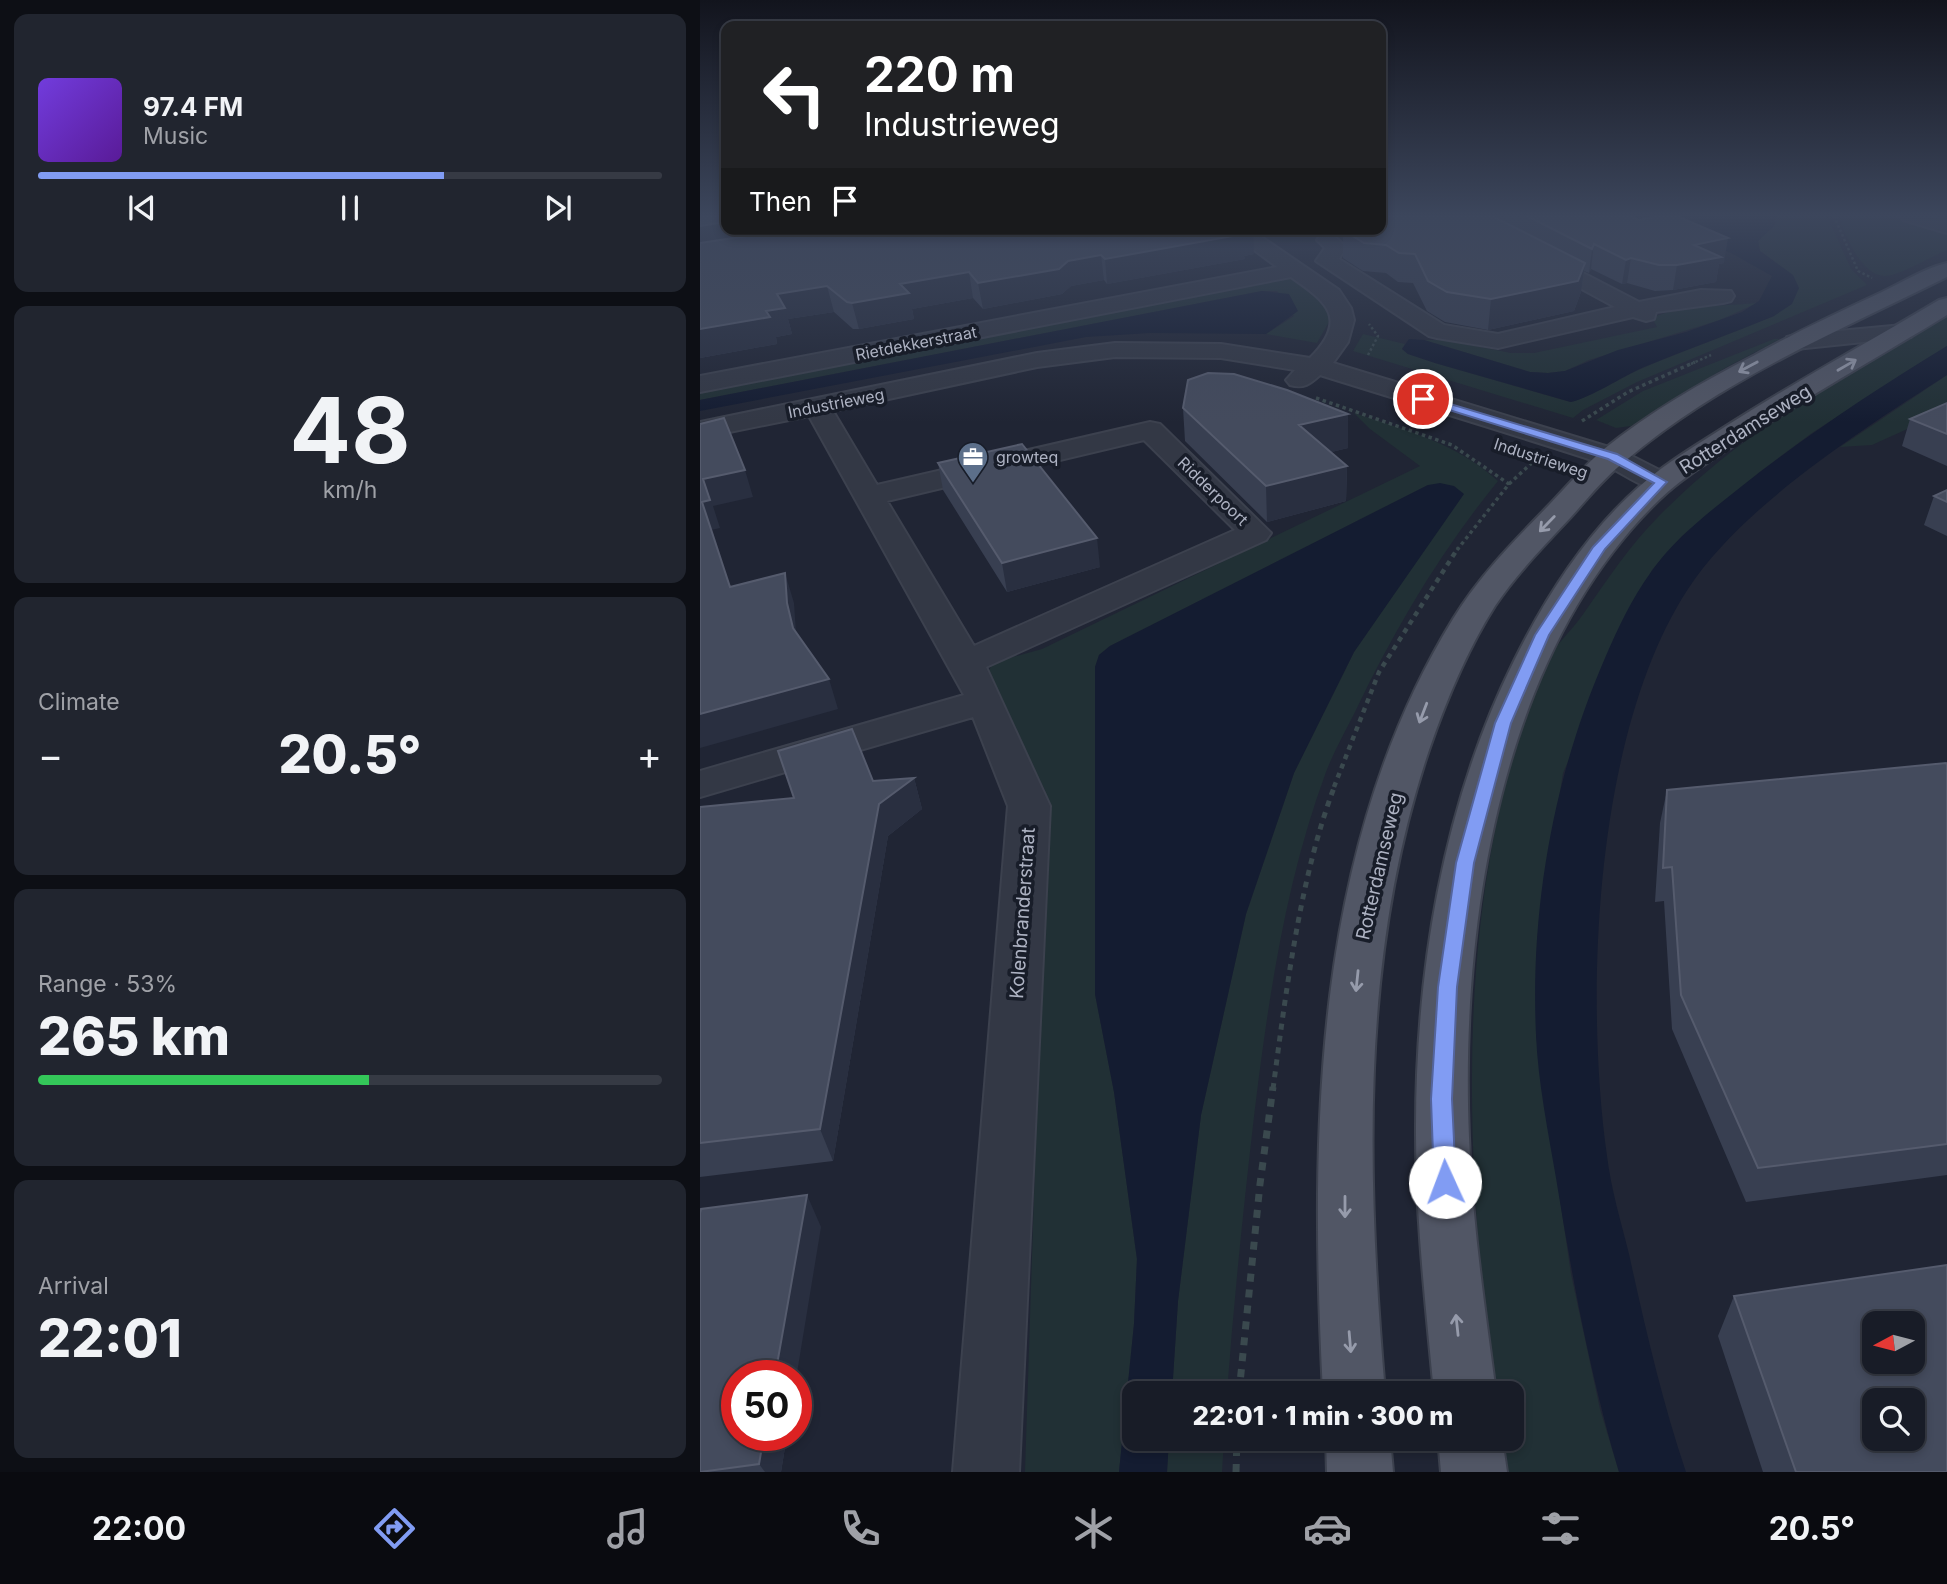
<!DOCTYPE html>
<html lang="en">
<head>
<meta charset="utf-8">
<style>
  body { margin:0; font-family:Inter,sans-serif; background:#21252f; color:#f1f3f6; height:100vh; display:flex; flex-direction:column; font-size:26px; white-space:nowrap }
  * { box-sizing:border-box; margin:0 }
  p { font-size:23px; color:#9fa1a7 }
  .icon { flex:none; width:38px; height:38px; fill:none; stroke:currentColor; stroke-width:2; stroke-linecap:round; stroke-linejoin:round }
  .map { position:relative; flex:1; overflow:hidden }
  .drawer { display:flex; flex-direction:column; gap:14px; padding:14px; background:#0d0f15; width:700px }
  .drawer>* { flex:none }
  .hud { position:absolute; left:21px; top:21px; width:665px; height:214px; border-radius:14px; box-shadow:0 4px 10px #0003,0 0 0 2px #363a44; background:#202124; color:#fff; overflow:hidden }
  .needle { width:46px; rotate:263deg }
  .buttons { position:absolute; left:1162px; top:1311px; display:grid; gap:14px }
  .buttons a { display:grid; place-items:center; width:63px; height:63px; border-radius:14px; background:#181c27; box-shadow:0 4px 10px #0003,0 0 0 2px #363a44; font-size:35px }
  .speed { position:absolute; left:21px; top:1360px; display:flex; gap:14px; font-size:35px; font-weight:700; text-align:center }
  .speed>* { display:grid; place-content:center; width:91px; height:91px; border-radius:50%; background:#181c27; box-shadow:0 4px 10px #0003,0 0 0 2px #363a44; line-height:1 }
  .speed .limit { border:10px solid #d22; background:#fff; color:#111 }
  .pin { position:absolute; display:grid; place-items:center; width:60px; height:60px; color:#fff; margin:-30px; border:4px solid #fff; border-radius:50%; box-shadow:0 2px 7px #0007 }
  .me { position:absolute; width:77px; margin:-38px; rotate:358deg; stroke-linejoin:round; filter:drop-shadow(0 0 5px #0008) }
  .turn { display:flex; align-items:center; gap:24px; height:147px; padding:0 28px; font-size:32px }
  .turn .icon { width:91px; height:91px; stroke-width:2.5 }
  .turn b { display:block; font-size:49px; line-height:60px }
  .then { display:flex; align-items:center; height:66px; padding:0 28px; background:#0003; gap:14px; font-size:26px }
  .big { font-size:52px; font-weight:800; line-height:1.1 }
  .drawer .tile { flex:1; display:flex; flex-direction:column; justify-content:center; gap:10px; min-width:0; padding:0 24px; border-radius:14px; background:#21252f }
  .drawer .dial { align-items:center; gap:0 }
  .dial b { font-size:91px; line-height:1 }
  .song { display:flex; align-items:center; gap:21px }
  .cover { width:84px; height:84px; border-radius:10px; background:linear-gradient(135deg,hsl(260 70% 55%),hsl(270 70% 35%)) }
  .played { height:7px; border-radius:4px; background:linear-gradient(90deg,#819cf3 65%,#363a44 65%) }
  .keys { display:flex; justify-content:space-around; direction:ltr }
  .heat { display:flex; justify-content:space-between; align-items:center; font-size:38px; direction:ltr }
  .charge { height:10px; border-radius:5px; background:linear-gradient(90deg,#34c759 53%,#363a44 0) }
  .trip { position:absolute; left:422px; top:1381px; width:402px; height:70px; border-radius:14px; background:#181c27; box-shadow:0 4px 10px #0003,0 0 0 2px #363a44; font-weight:800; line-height:70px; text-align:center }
  .menu { display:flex; height:112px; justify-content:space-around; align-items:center; background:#0a0b10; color:#9fa1a7 }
  .menu .icon { width:49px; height:49px }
  .menu .selected { color:#819cf3 }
  .menu b { font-size:32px; color:#f1f3f6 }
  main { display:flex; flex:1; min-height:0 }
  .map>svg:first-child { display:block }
  .green { fill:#213035 }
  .water { fill:#141c31 }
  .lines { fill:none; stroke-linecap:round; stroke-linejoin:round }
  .minor-casing { stroke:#3c414e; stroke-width:4 }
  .major-casing { stroke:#3c414e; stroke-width:4 }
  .path-far4 { stroke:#3a494e; stroke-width:2.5; stroke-dasharray:2.5 2.5; stroke-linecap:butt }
  .path-far3 { stroke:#3a494e; stroke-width:3.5; stroke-dasharray:3.5 3.5; stroke-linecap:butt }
  .path-far2 { stroke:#3a494e; stroke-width:4.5; stroke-dasharray:5 5; stroke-linecap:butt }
  .path-far1 { stroke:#3a494e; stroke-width:5; stroke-dasharray:6 6; stroke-linecap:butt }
  .path { stroke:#3a494e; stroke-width:7; stroke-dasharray:8 8; stroke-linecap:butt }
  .minor { fill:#333845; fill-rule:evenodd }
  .major { fill:#515665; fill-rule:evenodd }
  .wall { fill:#383f51 }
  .shaded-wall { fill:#292f40 }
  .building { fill:#444b5d; stroke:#555b6d; stroke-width:2; fill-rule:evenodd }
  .oneway { stroke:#969bab }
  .route { fill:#819cf3; stroke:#54659e; stroke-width:2 }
  .labels { text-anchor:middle; stroke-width:7; stroke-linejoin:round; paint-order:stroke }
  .far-street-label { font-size:16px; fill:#adb2c2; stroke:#181d29 }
  .far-poi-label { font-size:16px; fill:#adb2c2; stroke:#181d29; text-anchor:start }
  .street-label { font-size:19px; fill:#adb2c2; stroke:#181d29 }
</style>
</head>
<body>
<main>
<section class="drawer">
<div class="tile">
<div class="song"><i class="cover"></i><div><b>97.4 FM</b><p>Music</p></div></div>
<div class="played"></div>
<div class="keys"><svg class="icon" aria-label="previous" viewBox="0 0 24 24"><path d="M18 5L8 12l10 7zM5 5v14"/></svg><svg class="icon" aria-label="pause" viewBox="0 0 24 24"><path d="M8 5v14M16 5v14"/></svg><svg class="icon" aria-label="next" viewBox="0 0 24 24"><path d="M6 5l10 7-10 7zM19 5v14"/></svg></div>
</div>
<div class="tile dial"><b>48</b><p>km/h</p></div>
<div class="tile"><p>Climate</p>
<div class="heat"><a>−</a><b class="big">20.5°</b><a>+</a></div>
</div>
<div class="tile"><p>Range · 53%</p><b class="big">265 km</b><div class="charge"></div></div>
<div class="tile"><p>Arrival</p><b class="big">22:01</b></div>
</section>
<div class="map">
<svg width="1247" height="1472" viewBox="0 0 1247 1472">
  <rect width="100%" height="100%" fill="#202534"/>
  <path class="green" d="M 1077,216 L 1127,216 L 1151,269 L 1167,285 L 937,382 L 883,410 L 873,418 L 653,351 L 663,334 L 705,344 L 702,349 L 708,354 L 735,363 L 870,402 C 892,397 921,377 943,368 C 987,349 1031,334 1074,316 L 1074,261 L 1060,251 L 1058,241 L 1074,226 Z
    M 1139,216 L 1198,216 L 1247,231 L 1247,250 C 1232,256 1199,276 1185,276 C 1161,276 1145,235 1139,216 Z
    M 600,277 L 634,313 L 617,343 L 566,334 L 594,316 L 577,291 L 562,291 L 0,400 L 0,390 L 582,278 Z
    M 1057,303 L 1020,320 L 889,360 L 865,371 L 848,373 L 830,372 L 724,340 L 745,340 L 811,353 L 834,353 L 957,327 L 952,318 C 979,305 1026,306 1057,303 Z
    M 1247,313 L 1247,346 L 1112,433 L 1061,471 L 982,536 L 952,570 L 863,773 L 837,939 L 836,1036 L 871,1274 L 900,1409 L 919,1472 L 805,1472 L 800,1439 L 812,1438 L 812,1393 L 793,1393 C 771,1200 757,1003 799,811 C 809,763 820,714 841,669 C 851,649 871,632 884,613 C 907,580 930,545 959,516 C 1041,432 1146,372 1247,313 Z
    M 1074,339 L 1080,339 L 1025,368 L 931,426 L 916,428 L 896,420 L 943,391 Z
    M 1247,375 L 1247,411 L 1172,445 L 1140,447 Z
    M 654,413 C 706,430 756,443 798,481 C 741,551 695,628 656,710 C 646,730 634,751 626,772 C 586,880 569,995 555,1108 C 544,1203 534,1298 527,1393 L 472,1393 L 478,1301 L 501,1115 L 546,914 L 594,773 L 654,652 L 763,493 L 728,485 L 410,646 L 399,655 L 395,667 L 395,994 L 414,1092 L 437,1259 L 434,1324 L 419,1472 L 325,1472 L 346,826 L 345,790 L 286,679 L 291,666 L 302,660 L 342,649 L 720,466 L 670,429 Z
    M 469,1439 L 524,1439 L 522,1472 L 467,1472 Z"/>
  <path class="water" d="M 950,216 L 1077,216 L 1074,226 L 1058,241 L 1060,251 L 1093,275 L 1099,288 L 1092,304 L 1074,316 C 1031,334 987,349 944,367 C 921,377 892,397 871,402 L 735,363 L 708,354 L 702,349 L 709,339 L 724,340 L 830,372 L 848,373 L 865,371 L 918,350 L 986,332 L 1042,312 L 1059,301 L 1072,276 L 1033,254 Z
    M 562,291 L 589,294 L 598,311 L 566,334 L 450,333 L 386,337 L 0,411 L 0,400 Z
    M 1247,346 L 1247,375 C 1163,429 1043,505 988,589 C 895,731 884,992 907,1156 C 911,1189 921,1222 929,1254 C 945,1327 962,1401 986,1472 L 919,1472 C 890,1375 872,1277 856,1178 C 848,1131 838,1082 836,1035 C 830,907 854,775 905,658 C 918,628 932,598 951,572 C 975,538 1009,512 1042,486 C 1107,435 1176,389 1247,346 Z
    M 740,483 L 754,486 L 764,494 L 654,652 L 594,773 L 546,914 L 501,1115 L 478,1301 L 472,1393 L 434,1393 L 434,1438 L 469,1439 L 467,1472 L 419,1472 L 434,1324 L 437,1259 L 414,1092 L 395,994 L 395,667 L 399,655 L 410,646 L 728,485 Z"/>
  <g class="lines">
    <g class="minor-casing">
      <path id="minor" d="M 747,216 L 773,216 L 939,302 L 1001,290 L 1031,291 L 1034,296 L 1031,301 L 1023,303 L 956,312 L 954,319 L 946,321 L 933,317 L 798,348 L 737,338 L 729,336 L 616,261 L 625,248 L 617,240 L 620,236 L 634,236 L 646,247 L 639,259 L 744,325 L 798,334 L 915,307 Z
        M 1200,216 L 1232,216 L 1247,221 L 1247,233 L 1203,220 Z
        M 526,229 L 550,229 L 639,290 L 651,308 L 654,320 L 648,342 L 633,363 L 922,451 L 971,476 L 976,482 L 971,488 C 945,495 922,470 898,462 C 806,432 713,404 620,375 C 610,384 604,389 590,385 L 586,380 L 595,370 L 521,358 L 415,357 L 337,367 L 133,411 L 177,485 L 450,422 L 460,424 L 571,533 L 566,540 L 286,667 L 350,806 L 319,1472 L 253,1472 L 308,806 L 273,717 L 0,797 L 0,771 L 264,695 L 109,416 L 0,438 L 0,422 L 337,353 L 415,343 L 521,344 L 610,358 C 649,319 627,302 591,277 L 0,392 L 0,376 L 577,267 ZM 444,440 L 535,530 L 274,646 L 187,501 Z
        M 1203,325 L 1211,327 L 1215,332 L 1211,337 L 1096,349 L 1087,347 L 1084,342 L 1087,337 L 1096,335 Z"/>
    </g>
    <g class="major-casing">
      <path id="major" d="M 1247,263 L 1247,277 C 1137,332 1018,381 924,462 C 904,478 888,498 871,517 C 845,545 817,573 795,606 C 767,650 746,701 729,750 C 659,957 667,1178 685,1393 L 623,1393 C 610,1132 612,849 753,619 C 779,576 814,541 849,505 C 867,486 884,466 904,449 C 950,412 1002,382 1055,355 C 1096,332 1139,312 1182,292 C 1203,282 1225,268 1247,263 Z
        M 1247,298 L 1247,315 C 1177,358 1106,397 1038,443 C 1012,460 983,477 960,499 C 800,653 760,925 769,1137 C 772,1223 785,1308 796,1393 L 734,1393 C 726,1307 716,1222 716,1136 C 715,975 742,806 814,661 C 846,596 887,532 941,485 C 966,463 995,446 1023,428 C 1093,383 1167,343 1239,300 Z
        M 626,1438 L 690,1438 L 693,1472 L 627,1472 Z
        M 738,1438 L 802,1438 L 807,1472 L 741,1472 Z"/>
    </g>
    <path class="path-far4" d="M 1134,216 L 1158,271 L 1172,278
      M 668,355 L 678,336 L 669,324
      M 991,364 L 1011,355"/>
    <path class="path-far3" d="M 616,398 L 752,445 L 809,484
      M 882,421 L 928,392 L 995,362
      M 757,550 L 809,484 L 835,460"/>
    <path class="path-far2" d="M 634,787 L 679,672 L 758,548"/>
    <path class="path-far1" d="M 573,1089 C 586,992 600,876 635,785"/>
    <path class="path" d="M 539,1393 L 560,1184 L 573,1087
      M 536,1472 L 537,1438"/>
    <use href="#minor" class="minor"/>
    <use href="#major" class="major"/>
  </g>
  <path class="wall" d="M 0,216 L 554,254 L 544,256 L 545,259 L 407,284 L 404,280 L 371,286 L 362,294 L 283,309 L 273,298 L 212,309 L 214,319 L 159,329 L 153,329 L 134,312 L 88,319 L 92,334 L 76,337 L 77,344 L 0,358 Z
    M 681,216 L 930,216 L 1024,263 L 1019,264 L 1016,282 L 973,290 L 955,291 L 927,283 L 922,284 L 891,269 L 889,273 L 884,271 L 881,292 L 874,311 L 788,330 L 745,322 L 727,311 L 713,283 L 698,282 L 686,273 L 663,271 L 643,258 L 643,231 L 611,234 L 561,229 L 681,229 Z
    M 1247,403 L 1247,466 L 1202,446 L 1210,419 Z
    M 483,408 L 648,448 L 631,452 L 647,466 L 646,501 L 567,522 L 485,441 Z
    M 238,463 L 400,567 L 307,592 L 243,490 Z
    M 1247,490 L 1247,536 L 1224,525 L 1234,496 Z
    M 1247,765 L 1247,1175 L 1046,1202 L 972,1029 L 964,901 L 955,902 L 960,823 L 967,790 Z
    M 214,778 L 222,809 L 188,836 L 133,1161 L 0,1177 L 0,807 L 94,798 L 173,781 Z
    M 121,1227 L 37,1435 L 87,1435 L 81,1472 L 0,1472 Z
    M 1034,1296 L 1247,1472 L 1063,1472 L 1018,1336 Z"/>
  <path class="shaded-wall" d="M 26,222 L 26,229 L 141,229 L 0,251 L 0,226 Z
    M 611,229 L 654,229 L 611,234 Z
    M 553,230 L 554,254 L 544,256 L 545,259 L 407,284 L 405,259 Z
    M 1028,238 L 1024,263 L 1019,264 L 1016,282 L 973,290 L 977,265 L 994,245 Z
    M 894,244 L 891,269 L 889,273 L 892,249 Z
    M 401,255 L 404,280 L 371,286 L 362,294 L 283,309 L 278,283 L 368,261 Z
    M 931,258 L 927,283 L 922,284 L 926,260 Z
    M 885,263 L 881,292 L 874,311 L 788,330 L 791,299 Z
    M 269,272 L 273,298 L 212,309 L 214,319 L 159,329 L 152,303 L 200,284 Z
    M 127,286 L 134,312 L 88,319 L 92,334 L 76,337 L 77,344 L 0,358 L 0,329 L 66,311 L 77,294 Z
    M 648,414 L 648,448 L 600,460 L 599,425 Z
    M 647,466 L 646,501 L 567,522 L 566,486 Z
    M 45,470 L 53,497 L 13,506 L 20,528 L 11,530 L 2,502 L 3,479 Z
    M 397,538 L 400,567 L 307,592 L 302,563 Z
    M 85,573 L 94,603 L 96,633 L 93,628 L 87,603 Z
    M 129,679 L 138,709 L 0,748 L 0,714 Z
    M 214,778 L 222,809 L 188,836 L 133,1161 L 120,1129 L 179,804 Z
    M 107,1195 L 121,1227 L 96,1379 L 96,1376 L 75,1376 Z
    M 64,1435 L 87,1435 L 81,1472 L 65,1472 L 59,1464 Z"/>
  <path class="building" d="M 0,216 L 26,216 L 26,222 L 0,226 Z
    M 681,216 L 792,216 L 885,263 L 878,281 L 791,299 L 747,292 L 728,281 L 715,254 L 699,253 L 686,245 L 664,243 L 643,230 L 681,229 Z
    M 827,216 L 930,216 L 939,220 L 959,216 L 977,216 L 1028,238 L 994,245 L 1021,257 L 977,265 L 959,265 L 931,258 L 926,260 L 894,244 L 892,249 Z
    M 93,229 L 552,229 L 553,230 L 541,232 L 544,234 L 405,259 L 401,255 L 368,261 L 359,269 L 278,283 L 269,272 L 200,284 L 209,293 L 152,303 L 147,302 L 127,286 L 77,294 L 85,308 L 66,311 L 70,317 L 0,329 L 0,243 Z
    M 508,373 L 534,374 L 587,390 L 648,414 L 599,425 L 647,466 L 566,486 L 483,408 L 488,380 Z
    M 1247,403 L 1247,434 L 1210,419 Z
    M 24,418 L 45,470 L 3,479 L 10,500 L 2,502 L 30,587 L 85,573 L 87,603 L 93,628 L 129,679 L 0,714 L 0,424 Z
    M 322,444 L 397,538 L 302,563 L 238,463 Z
    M 1247,490 L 1247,502 L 1234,496 Z
    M 152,729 L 173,781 L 214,778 L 179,804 L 120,1129 L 0,1143 L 0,807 L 94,798 L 78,751 Z
    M 1246,763 L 1247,765 L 1247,1144 L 1058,1168 L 981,995 L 972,867 L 963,868 L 967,790 Z
    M 107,1195 L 75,1376 L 37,1376 L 37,1435 L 64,1435 L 59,1464 L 0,1472 L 0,1213 L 1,1209 Z
    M 1247,1265 L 1247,1472 L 1096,1472 L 1034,1296 ZM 1174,1323 L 1213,1323 L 1213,1362 L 1174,1362 ZM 1174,1400 L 1213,1400 L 1213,1438 L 1174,1438 Z"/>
  <defs><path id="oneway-shaft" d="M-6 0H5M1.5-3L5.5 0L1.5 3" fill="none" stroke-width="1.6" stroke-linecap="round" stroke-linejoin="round" transform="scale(1.75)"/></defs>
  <g class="oneway">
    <use href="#oneway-shaft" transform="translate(1147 365) rotate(-30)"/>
    <use href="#oneway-shaft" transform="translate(1048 367) rotate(152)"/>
    <use href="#oneway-shaft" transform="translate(847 524) rotate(134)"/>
    <use href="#oneway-shaft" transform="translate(723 713) rotate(111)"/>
    <use href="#oneway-shaft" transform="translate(657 981) rotate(96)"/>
    <use href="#oneway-shaft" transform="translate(645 1207) rotate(90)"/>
    <use href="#oneway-shaft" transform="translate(757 1325) rotate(-96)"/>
    <use href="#oneway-shaft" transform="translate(650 1342) rotate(85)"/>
  </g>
  <linearGradient id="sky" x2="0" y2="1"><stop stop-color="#12141d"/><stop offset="0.51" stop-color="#3c465c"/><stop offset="1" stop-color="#3c465c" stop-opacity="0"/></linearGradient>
  <rect width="1247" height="422" fill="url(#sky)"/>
  <path class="route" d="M 720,397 L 727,397 L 917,454 L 967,482 L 905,549 L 849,635 L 811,723 L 774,863 L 757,987 L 752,1099 L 756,1182 L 753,1189 L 745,1192 L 737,1189 L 734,1182 L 731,1099 L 738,987 L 756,863 L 795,723 L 835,635 L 893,547 L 954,483 L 908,459 L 720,401 Z"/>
  <defs>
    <g id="office-pin" transform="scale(1.575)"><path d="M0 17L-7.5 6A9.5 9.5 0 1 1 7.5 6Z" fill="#5c6f8a" stroke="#181d29"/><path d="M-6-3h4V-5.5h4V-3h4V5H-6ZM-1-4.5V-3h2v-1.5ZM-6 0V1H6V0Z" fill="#fff"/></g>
  </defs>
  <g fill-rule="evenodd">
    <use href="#office-pin" x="273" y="457"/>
  </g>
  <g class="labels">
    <g class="far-street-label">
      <text transform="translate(216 343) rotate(-11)" y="6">Rietdekkerstraat</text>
      <text transform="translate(136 403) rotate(-11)" y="6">Industrieweg</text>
      <text transform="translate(841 458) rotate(18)" y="6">Industrieweg</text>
      <text transform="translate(513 491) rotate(44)" y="6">Ridderpoort</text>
    </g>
    <g class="far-poi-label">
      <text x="296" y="463">growteq</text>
    </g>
    <g class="street-label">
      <text transform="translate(1045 429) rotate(-32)" y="7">Rotterdamseweg</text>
      <text transform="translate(679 866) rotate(-77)" y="7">Rotterdamseweg</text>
      <text transform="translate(322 913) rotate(-86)" y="7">Kolenbranderstraat</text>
    </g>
  </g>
</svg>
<div class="buttons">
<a><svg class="needle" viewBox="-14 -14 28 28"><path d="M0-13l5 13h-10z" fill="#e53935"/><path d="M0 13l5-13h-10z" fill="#9fa1a7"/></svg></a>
<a><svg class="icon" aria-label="search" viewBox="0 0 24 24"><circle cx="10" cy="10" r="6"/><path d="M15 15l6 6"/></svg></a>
</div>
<div class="speed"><div class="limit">50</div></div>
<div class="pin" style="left:723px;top:399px;background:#d93025"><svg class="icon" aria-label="arrive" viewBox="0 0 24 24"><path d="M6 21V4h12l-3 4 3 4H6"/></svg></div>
<svg class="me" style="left:745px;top:1182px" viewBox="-20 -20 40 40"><circle r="19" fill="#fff"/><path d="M0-13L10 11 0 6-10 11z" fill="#819cf3"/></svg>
<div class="trip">22:01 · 1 min · 300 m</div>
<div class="hud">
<div class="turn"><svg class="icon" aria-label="left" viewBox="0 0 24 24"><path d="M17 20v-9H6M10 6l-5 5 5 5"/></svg><div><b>220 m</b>Industrieweg</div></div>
<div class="then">Then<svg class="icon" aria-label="arrive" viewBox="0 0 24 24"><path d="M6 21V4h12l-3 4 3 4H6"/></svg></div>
</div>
</div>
</main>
<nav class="menu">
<b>22:00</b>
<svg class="icon selected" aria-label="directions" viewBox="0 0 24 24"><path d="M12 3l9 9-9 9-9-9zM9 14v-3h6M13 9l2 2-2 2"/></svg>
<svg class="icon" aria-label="music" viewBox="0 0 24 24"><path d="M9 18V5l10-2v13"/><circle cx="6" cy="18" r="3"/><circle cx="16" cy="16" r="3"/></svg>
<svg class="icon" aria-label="phone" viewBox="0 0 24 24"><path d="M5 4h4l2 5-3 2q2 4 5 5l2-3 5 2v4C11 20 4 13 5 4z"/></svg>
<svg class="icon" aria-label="climate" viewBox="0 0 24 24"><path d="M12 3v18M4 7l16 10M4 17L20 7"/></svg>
<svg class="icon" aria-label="car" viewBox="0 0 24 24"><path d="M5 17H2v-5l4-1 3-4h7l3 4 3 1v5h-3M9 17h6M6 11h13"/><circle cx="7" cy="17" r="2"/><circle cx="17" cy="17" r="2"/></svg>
<svg class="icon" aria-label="filters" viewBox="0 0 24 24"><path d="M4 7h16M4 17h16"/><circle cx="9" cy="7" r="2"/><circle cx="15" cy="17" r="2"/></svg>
<b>20.5°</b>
</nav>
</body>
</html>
